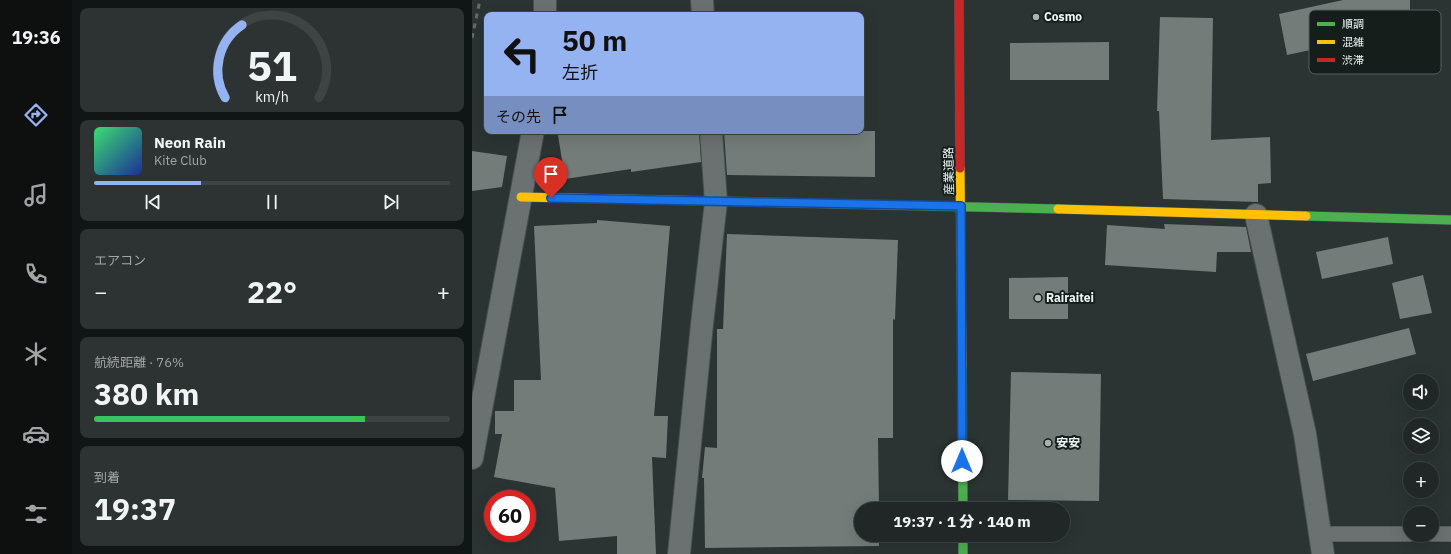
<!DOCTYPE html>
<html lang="ja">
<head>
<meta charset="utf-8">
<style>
  body { margin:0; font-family:"IBM Plex Sans","Noto Sans JP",sans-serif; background:#2d3332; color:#f1f3f6; height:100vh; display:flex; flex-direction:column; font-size:15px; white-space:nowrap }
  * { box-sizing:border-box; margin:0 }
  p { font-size:13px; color:#a2a5a7 }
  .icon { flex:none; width:22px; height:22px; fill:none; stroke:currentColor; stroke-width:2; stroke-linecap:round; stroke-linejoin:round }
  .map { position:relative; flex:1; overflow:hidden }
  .drawer { display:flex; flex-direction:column; gap:8px; padding:8px; background:#121515; width:400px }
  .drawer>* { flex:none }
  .top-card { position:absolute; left:12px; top:12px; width:380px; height:122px; border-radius:8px; box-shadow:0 4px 16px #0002,0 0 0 1px #3d4443; background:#95b2f1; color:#111; overflow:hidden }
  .controls { position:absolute; left:931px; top:374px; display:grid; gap:8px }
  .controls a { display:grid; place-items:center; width:36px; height:36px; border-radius:50%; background:#202726; box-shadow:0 4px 16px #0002,0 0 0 1px #3d4443; font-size:20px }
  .speed { position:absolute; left:12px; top:490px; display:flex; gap:8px; font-size:20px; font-weight:700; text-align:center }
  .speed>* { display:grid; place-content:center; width:52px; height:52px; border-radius:50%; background:#202726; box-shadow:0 4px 16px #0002,0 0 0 1px #3d4443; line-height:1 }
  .speed .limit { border:6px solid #d22; background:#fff; color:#111 }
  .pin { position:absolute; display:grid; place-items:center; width:34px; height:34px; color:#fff; margin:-41px -17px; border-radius:50% 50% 50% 0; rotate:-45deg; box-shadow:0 0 4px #0007 }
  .pin .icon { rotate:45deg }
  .me { position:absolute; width:44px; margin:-22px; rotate:0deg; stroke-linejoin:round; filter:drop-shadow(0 0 3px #0008) }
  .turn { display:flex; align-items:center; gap:14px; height:84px; padding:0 12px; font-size:18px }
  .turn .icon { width:52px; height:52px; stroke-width:2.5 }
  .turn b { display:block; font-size:28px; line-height:34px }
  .then { display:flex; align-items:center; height:38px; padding:0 12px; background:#0003; gap:8px; font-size:15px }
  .big { font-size:30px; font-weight:800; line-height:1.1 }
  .drawer .widget { flex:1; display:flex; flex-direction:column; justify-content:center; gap:6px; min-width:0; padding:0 14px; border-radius:8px; background:#2d3332 }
  .drawer .dial { align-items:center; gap:0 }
  .dial svg { height:104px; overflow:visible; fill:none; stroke:#3d4443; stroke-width:7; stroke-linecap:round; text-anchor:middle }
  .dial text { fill:#f1f3f6; stroke:none }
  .song { display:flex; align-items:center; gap:12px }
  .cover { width:48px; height:48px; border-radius:6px; background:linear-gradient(135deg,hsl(140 70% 55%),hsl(230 70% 35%)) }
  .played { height:4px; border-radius:2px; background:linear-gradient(90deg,#95b2f1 30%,#3d4443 30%) }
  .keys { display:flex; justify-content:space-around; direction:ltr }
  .heat { display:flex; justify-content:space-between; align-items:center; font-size:22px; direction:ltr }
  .charge { height:6px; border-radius:3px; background:linear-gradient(90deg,#34c759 76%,#3d4443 0) }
  .trip { position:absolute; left:382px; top:502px; width:216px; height:40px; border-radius:20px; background:#202726; box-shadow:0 4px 16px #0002,0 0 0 1px #3d4443; font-weight:800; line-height:40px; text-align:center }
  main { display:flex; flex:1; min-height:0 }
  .menu { display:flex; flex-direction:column; width:72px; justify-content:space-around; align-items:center; background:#0d100f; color:#a2a5a7 }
  .menu .icon { width:28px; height:28px }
  .menu .selected { color:#95b2f1 }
  .menu b { font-size:18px; color:#f1f3f6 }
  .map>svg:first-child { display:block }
  .building { fill:#747c7a }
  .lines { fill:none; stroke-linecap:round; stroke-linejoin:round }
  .lane-casing { stroke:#474f4e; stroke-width:16 }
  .street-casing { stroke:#474f4e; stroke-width:24 }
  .fast-casing { stroke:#474f4e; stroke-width:10 }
  .slow-casing { stroke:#474f4e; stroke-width:10 }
  .jam-casing { stroke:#474f4e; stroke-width:10 }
  .lane { stroke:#6b7170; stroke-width:15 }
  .street { stroke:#6b7170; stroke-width:22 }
  .fast { stroke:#4caf50; stroke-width:9 }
  .slow { stroke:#ffc107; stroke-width:9 }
  .jam { stroke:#c62828; stroke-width:9 }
  .rail { stroke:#666c6b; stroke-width:3; stroke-dasharray:5 5; stroke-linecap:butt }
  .route-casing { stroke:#114b97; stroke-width:10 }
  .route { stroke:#1a73e8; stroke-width:7 }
  .poi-dot { fill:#a8b2b0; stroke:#161e1c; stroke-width:1.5 }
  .labels { text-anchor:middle; stroke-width:4; stroke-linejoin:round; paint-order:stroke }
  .poi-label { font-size:12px; font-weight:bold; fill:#ebf6f4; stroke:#161e1c; text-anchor:start }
  .street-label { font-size:12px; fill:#ebf6f4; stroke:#161e1c }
  .key { fill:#161e1c; stroke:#565f5d; stroke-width:1 }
  .key-label { font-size:11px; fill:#ebf6f4 }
</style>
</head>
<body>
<main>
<nav class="menu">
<b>19:36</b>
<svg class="icon selected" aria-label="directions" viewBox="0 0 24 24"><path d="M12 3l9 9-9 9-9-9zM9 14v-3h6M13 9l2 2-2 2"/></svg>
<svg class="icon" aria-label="music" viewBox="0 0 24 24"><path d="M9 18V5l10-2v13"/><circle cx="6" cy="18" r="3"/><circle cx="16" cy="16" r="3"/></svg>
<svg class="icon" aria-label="phone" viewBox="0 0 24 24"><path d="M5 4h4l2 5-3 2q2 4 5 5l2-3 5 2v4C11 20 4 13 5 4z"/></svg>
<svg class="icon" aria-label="climate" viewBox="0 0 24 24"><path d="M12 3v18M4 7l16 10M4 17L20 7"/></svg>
<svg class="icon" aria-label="car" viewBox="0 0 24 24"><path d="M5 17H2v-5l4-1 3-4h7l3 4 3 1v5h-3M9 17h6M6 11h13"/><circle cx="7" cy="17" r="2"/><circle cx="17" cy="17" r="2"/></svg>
<svg class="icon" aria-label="filters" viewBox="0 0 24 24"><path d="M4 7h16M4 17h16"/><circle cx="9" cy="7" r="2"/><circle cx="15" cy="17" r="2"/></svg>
</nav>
<section class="drawer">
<div class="widget dial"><svg viewBox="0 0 100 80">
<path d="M14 69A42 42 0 1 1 86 69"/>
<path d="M14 69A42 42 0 0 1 27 13" stroke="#95b2f1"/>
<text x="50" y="56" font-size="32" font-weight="700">51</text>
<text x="50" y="72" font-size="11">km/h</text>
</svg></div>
<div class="widget">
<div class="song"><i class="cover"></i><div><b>Neon Rain</b><p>Kite Club</p></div></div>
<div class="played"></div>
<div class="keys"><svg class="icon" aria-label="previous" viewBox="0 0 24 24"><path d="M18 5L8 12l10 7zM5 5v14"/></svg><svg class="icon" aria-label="pause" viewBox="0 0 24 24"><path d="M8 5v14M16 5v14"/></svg><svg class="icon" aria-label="next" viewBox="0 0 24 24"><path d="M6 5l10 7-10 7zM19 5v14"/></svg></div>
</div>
<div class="widget"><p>エアコン</p>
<div class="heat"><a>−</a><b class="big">22°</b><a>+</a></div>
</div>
<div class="widget"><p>航続距離 · 76%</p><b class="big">380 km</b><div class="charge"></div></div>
<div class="widget"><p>到着</p><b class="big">19:37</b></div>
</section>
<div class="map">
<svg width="979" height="554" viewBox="0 0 979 554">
  <rect width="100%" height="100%" fill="#2b3432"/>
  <path class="building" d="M 871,0 L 938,0 L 938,38 L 942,38 L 942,63 L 912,62 L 913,34 L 815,55 L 807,14 Z
    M 688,17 L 741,18 L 739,140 L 798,137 L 799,183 L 786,184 L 786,202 L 691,199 L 687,111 L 685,111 Z
    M 637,42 L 637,80 L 538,80 L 538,43 Z
    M 115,131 L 227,131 L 229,162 L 159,172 L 159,169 L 93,179 L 86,135 Z
    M 252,131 L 403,131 L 403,177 L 255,175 Z
    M 0,151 L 35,156 L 30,187 L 0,191 Z
    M 125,220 L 198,226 L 182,416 L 196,416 L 194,458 L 180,457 L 184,554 L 145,554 L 145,536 L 87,541 L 83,488 L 22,477 L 30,434 L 23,434 L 23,411 L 42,411 L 42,380 L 69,380 L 62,226 L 125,223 Z
    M 692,224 L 774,227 L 779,252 L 745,252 L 744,272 L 633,265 L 635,225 L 693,229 Z
    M 255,234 L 426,240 L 423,320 L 421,319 L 421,438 L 406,438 L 407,509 L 389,509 L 389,535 L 407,535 L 407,546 L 233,548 L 232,478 L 230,478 L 233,447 L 245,448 L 245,329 L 251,329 Z
    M 916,237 L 921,264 L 850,279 L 844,252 Z
    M 951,275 L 960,313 L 928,319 L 920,283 Z
    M 596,277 L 596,319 L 537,319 L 537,278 Z
    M 937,328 L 944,354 L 841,381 L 834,354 Z
    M 539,372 L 629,374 L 627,501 L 536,500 Z"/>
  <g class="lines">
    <g class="lane-casing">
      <path id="lane" d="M 848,534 L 938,534
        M 960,534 L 979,534"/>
    </g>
    <g class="street-casing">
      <path id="street" d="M 73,0 L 73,15
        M 230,0 L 231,15
        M 784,215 L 833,434 L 851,554
        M 0,458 L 61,131
        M 207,554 L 230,324 L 244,202 L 239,131"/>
    </g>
    <g class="fast-casing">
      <path id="fast" d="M 240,201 L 586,209
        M 834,216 L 979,220
        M 490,366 L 491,509
        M 491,535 L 491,554"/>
    </g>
    <g class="slow-casing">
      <path id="slow" d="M 488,168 L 490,366
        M 49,197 L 240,201
        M 586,209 L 834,216"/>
    </g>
    <g class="jam-casing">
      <path id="jam" d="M 487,0 L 488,168"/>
    </g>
    <use href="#lane" class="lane"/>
    <use href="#street" class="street"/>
    <use href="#fast" class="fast"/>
    <use href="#slow" class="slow"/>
    <use href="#jam" class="jam"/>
    <path class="rail" d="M 0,38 L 8,0"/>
  </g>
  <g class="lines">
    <g class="route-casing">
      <path id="route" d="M 79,198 L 489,206 L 490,461"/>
    </g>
    <use href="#route" class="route"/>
  </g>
  <g class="poi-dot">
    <circle cx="564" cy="17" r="4"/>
    <circle cx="566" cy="298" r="4"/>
    <circle cx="576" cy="443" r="4"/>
  </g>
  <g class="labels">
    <g class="poi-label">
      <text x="572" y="21">Cosmo</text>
      <text x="574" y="302">Rairaitei</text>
      <text x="584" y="447">安安</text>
    </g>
    <g class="street-label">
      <text transform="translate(477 171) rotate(-91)" y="4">産業道路</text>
    </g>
  </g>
  <rect x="837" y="10" width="132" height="64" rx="6" class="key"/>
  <rect x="845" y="22" width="18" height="4" fill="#4caf50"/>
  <rect x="845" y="40" width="18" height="4" fill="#ffc107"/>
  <rect x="845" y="58" width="18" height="4" fill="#c62828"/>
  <g class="key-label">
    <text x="870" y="28">順調</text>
    <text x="870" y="46">混雑</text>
    <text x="870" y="64">渋滞</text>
  </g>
</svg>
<div class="controls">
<a><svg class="icon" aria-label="sound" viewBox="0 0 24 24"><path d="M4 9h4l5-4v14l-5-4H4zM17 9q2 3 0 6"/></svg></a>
<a><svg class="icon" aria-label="layers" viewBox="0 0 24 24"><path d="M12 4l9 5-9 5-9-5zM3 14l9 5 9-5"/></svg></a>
<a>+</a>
<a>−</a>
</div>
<div class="speed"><div class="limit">60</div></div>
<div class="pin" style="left:79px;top:198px;background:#d93025"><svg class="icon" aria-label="arrive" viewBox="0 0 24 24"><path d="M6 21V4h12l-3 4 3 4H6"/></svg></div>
<svg class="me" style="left:490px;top:461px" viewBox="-20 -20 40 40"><circle r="19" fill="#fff"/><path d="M0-13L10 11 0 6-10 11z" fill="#1a73e8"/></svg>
<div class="trip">19:37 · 1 分 · 140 m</div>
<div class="top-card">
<div class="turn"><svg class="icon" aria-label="left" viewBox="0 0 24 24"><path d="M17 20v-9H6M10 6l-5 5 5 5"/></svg><div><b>50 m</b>左折</div></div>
<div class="then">その先<svg class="icon" aria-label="arrive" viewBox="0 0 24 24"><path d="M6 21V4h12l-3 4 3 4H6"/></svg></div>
</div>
</div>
</main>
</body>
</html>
